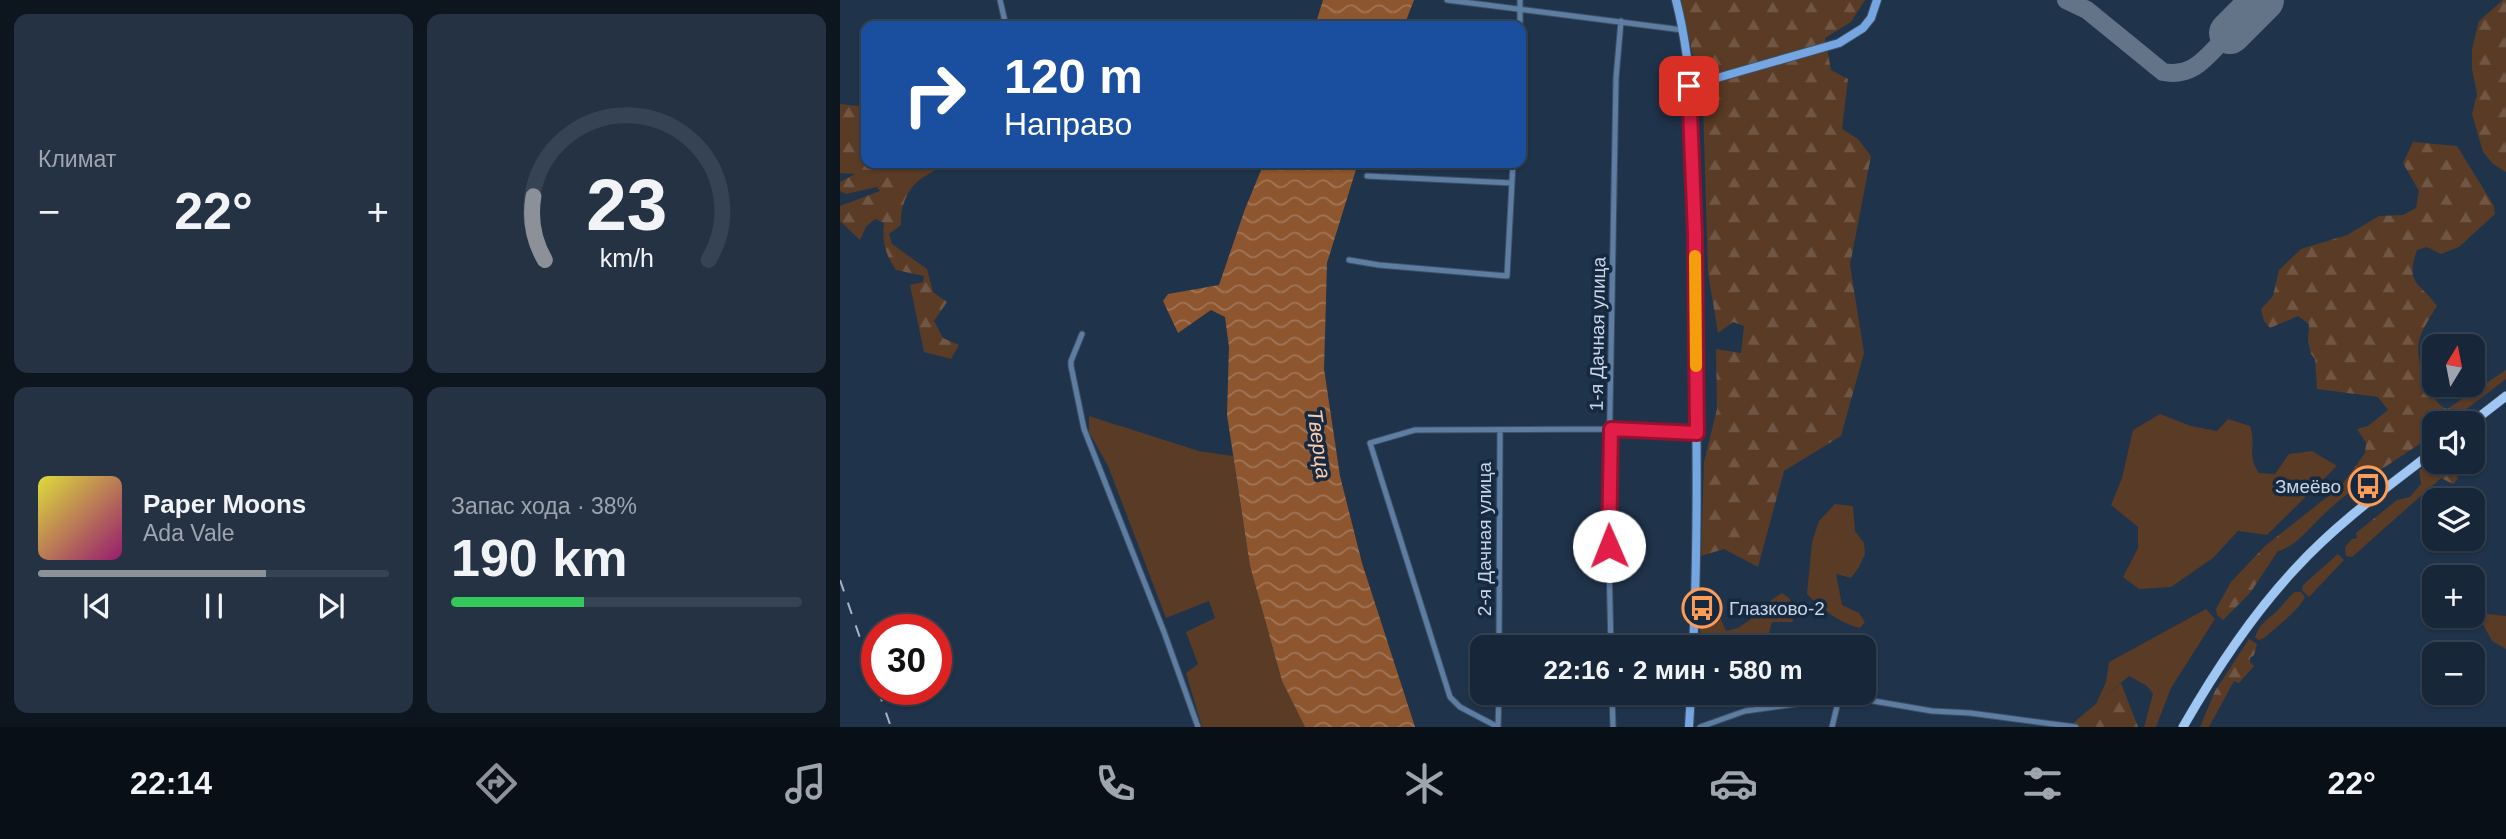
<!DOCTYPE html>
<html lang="ru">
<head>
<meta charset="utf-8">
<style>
  body { margin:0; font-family:Helvetica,sans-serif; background:#243243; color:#f1f3f6; height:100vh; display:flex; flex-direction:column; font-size:26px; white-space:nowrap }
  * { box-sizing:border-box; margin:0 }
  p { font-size:23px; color:#9ea5ae }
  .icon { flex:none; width:38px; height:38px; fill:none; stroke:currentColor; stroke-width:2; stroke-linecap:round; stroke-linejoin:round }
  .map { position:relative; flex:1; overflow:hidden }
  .sheet { display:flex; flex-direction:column; gap:14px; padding:14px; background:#0d151f; width:840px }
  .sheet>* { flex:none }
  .banner { position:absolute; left:21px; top:21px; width:665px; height:147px; border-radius:14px; box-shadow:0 2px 5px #0004,0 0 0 2px #364353; background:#1a4fa0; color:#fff; overflow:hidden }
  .needle { width:46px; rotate:10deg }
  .buttons { position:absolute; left:1582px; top:334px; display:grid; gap:14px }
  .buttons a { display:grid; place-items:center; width:63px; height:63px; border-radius:14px; background:#172638; box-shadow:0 2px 5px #0004,0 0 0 2px #364353; font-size:35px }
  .speed { position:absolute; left:21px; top:614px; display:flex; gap:14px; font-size:35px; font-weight:700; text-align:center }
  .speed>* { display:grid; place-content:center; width:91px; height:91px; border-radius:50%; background:#172638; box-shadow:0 2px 5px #0004,0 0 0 2px #364353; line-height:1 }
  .speed .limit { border:10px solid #d22; background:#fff; color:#111 }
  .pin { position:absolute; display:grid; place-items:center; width:60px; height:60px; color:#fff; margin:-30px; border-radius:14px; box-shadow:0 4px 10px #0006 }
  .me { position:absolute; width:77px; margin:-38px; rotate:359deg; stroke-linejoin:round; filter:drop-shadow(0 0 5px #0008) }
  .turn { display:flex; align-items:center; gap:24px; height:147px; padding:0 28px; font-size:32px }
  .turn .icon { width:91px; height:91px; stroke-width:2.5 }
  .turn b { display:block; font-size:49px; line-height:60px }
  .big { font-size:52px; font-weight:800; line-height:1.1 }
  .sheet .widget { flex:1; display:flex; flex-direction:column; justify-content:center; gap:10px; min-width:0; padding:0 24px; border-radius:14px; background:#243243 }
  .sheet .dial { align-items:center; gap:0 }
  .dial svg { height:182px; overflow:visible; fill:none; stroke:#364353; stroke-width:7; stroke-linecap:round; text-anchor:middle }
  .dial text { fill:#f1f3f6; stroke:none }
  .song { display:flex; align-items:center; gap:21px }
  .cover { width:84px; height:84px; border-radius:10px; background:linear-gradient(135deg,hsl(60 70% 55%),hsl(320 70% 35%)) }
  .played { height:7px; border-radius:4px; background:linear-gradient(90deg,#8c9099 65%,#364353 65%) }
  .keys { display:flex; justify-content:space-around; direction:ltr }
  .heat { display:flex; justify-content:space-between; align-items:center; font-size:38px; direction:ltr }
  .charge { height:10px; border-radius:5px; background:linear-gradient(90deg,#34c759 38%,#364353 0) }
  .sheet .tiles { flex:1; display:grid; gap:14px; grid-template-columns:repeat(2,1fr) }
  .trip { position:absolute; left:630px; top:635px; width:406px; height:70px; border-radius:14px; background:#172638; box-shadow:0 2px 5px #0004,0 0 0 2px #364353; font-weight:800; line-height:70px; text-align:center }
  .tabs { display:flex; height:112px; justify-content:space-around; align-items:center; background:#090f16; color:#9ea5ae }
  .tabs .icon { width:49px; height:49px }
  .tabs .current { color:#8c9099 }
  .tabs b { font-size:32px; color:#f1f3f6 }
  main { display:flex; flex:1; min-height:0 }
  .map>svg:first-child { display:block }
  .grass { fill:#5a3b25 }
  .forest { fill:url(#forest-firs) }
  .water { fill:url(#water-waves) }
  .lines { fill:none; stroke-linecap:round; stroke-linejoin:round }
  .taxiway { stroke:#637488; stroke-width:18 }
  .runway { stroke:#637488; stroke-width:42 }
  .street-casing { stroke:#3e5066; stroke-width:7 }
  .secondary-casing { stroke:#3e5066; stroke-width:10 }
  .primary-casing { stroke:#3e5066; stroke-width:10 }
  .street { stroke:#5e7da2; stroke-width:5 }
  .secondary { stroke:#75a6e2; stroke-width:8 }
  .primary { stroke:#a0c6f4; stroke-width:9 }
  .rail { stroke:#a7b4c5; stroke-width:2; stroke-dasharray:12 12; stroke-linecap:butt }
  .route-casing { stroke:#92132f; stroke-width:18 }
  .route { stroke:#e11d48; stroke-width:12 }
  .slow { stroke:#f59e0b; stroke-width:12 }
  .labels { text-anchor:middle; stroke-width:7; stroke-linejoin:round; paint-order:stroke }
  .street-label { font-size:19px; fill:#c9d5e4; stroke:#152940 }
  .poi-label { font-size:19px; fill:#c9d5e4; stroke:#152940; text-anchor:end }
  .water-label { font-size:21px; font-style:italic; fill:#fecbaa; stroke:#152940 }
</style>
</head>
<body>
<main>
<section class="sheet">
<div class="tiles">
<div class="widget"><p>Климат</p>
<div class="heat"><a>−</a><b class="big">22°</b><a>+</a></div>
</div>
<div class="widget dial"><svg viewBox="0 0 100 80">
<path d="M14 69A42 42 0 1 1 86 69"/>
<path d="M14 69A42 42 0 0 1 9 41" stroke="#8c9099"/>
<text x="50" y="56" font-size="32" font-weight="700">23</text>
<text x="50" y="72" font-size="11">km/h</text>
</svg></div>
<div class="widget">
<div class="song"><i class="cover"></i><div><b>Paper Moons</b><p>Ada Vale</p></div></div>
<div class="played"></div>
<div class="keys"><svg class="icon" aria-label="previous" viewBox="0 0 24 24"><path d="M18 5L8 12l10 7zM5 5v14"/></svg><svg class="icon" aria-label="pause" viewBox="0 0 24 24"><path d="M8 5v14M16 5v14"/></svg><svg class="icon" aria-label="next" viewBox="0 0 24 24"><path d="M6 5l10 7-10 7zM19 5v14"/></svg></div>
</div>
<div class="widget"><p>Запас хода · 38%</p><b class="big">190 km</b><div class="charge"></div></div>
</div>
</section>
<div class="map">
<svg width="1666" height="727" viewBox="0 0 1666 727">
  <defs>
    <pattern id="forest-firs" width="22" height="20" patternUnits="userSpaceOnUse" patternTransform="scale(1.75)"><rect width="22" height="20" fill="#5a3b25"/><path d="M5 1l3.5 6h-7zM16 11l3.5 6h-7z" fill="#705644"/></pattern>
    <pattern id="water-waves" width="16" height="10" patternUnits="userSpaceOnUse" patternTransform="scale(1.75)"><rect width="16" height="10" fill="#8d562f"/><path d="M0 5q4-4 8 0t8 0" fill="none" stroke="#a17557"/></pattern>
  </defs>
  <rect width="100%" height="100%" fill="#1f334a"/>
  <path class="grass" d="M 1320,414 L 1351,426 L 1377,431 L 1388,419 L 1410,426 C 1417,446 1406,453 1419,473 L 1435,474 L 1449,454 L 1472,451 L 1497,466 L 1427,535 L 1398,531 L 1373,558 L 1331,587 L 1299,589 L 1283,577 L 1298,548 L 1298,527 L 1271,505 L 1282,478 L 1293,430 Z
    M 249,416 L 359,451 L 393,456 L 410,566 L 442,681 L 465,727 L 362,727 L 346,673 L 358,664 L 346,632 L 375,618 L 369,601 L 326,618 L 268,466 L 249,432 Z
    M 995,504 L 1013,506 L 1015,531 L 1024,543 L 1025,554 L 1019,567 L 1011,578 L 996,574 L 1002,605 L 1019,613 L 1025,622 L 1020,628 C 1001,624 980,608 967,594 L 972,542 L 979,521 Z
    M 869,592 L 886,631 L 898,628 L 911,619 L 912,613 L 942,593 L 950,599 L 953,622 L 932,622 L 929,633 L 887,639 L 885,647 L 859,647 L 861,616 L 866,611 Z
    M 1366,609 L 1375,619 L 1331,688 L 1316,727 L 1304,727 L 1313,694 L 1307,686 L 1289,676 L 1256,704 L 1266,682 L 1269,662 Z
    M 1640,613 L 1666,616 L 1666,649 L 1652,641 L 1639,617 Z"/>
  <path class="forest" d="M 841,0 L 1025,0 L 1011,22 L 985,38 L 991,70 L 1008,79 L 1002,129 L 1018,139 L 1031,156 L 1010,265 L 1024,353 L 1001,436 L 944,471 L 918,567 L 884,549 L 861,556 L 864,462 L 877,409 L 876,349 L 901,353 L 904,326 L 893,322 L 878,333 L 868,273 L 863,104 Z
    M 1663,0 L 1666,0 L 1666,172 L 1653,164 L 1643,152 L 1632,114 L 1637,94 L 1632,69 L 1632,49 L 1639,21 Z
    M 0,104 L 26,107 L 26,163 L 106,163 C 97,170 83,176 77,182 C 65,193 60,210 61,225 L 49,234 L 52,244 L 87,269 L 93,292 L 107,302 L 94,321 L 103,338 L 119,345 L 111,359 L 84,352 L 70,285 L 83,282 L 84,276 L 56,270 C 45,254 42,242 44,223 L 35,219 L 26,227 L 20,240 L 0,221 L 0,206 L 40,191 L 37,187 L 6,194 L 0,191 L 0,182 L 15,174 L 0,173 Z
    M 1573,142 L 1617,146 L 1654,206 L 1655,214 L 1619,247 L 1601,254 L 1587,247 L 1577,250 C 1565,285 1579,281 1597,306 C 1590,317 1582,329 1579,341 C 1575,360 1589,403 1607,409 L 1666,370 L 1666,379 L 1608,423 L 1594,424 L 1594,434 C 1554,462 1511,486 1476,522 C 1465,533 1454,547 1438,551 L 1410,593 L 1383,620 L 1377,615 L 1376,609 L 1391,582 L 1425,546 L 1501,486 L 1525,453 L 1526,443 L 1517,429 L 1528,426 L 1548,410 L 1538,397 L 1477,389 L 1475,359 L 1471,354 L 1468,341 L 1469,324 L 1458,316 L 1430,328 L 1424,321 L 1421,309 L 1433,296 L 1439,270 L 1461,249 L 1507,235 L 1539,216 L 1563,215 L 1576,208 L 1579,191 L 1563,163 Z
    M 1599,462 L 1629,462 L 1619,471 L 1617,480 L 1613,484 L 1601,478 L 1512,557 L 1506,556 L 1505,547 L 1512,539 L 1517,538 L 1516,533 L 1557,500 L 1570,497 L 1581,484 L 1579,470 L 1590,463 L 1595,467 Z
    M 1498,554 L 1504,560 L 1469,597 L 1462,590 L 1463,585 Z
    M 1455,592 L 1461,592 L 1465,597 C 1459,610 1435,628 1424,638 L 1419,640 L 1415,638 C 1418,624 1429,619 1438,610 C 1444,604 1448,597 1455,592 Z
    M 1409,639 L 1417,644 L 1414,655 L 1410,658 L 1410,662 L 1414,666 L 1400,682 L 1398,683 L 1394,681 L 1369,727 L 1360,727 L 1375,691 Z
    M 1281,683 L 1298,727 L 1211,727 L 1232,724 Z"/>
  <path class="water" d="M 483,0 L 574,0 L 564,26 L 475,26 Z
    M 424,163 L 518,163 L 487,263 L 484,369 L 500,476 L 522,563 L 575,727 L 465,727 L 442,681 L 410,566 L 387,415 L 389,347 L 385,317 L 371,310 L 338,333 L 323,301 L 328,294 L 379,285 L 405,209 Z"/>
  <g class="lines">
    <path class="taxiway" d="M 1226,0 L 1247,10 L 1323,72 C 1356,78 1368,54 1390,33"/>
    <path class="runway" d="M 1390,33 L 1423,0"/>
    <g class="street-casing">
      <path id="street" d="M 160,0 L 166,26
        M 607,0 L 843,30
        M 680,0 L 680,26
        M 527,176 L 672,183
        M 509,260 L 539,265 L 667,276 L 673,163
        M 242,334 L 231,361 L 231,366 L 244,429 L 324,632 L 358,727
        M 659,648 L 660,432
        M 771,648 L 768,520 L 776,78 L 781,21
        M 659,693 L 658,727 L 620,707 L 610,697 L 530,443 L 575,430 L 771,429 L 857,433
        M 772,693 L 773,727
        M 860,727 L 905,711 L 999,698 L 1016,698 L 1092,711 L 1130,713 L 1236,727
        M 992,727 L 999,698"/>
    </g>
    <g class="secondary-casing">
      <path id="secondary" d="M 836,0 C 859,90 854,193 855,286 C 856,406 859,527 853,648
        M 849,86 L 999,43 L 1023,28 L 1031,18 L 1037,0
        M 849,727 L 851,693"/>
    </g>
    <g class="primary-casing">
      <path id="primary" d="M 1630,424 L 1666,396
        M 1343,727 C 1375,671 1411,616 1455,569 C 1496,524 1546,488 1594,451"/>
    </g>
    <use href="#street" class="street"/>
    <use href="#secondary" class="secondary"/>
    <use href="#primary" class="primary"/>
    <path class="rail" d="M 0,580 L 37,687
      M 38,690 L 51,727"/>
  </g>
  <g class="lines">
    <g class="route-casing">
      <path id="route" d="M 769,546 L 771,429 L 857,433 L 855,235 L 849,86"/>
    </g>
    <use href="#route" class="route"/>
    <path class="slow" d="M 855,256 L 856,366"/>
  </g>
  <defs>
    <g id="bus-ring" transform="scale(2.0125)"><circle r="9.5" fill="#152940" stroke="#fd9c57" stroke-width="1.5"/><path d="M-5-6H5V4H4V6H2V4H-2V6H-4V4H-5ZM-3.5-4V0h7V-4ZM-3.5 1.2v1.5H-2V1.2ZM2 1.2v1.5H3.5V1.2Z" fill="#fd9c57"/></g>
  </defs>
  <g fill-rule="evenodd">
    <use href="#bus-ring" x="1528" y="486"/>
    <use href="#bus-ring" x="862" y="608"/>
  </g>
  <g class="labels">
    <g class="street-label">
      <text transform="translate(757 334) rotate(-89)" y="7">1-я Дачная улица</text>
      <text transform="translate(644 539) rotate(-90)" y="7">2-я Дачная улица</text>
    </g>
    <g class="poi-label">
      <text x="1501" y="493">Змеёво</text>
      <text x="889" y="615" text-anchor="start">Глазково-2</text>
    </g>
    <g class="water-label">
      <text transform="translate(479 444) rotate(82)" y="7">Тверца</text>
    </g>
  </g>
</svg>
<div class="buttons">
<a><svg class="needle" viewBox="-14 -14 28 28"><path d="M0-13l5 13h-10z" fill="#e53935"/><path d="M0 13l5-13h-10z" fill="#9ea5ae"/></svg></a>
<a><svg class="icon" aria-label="sound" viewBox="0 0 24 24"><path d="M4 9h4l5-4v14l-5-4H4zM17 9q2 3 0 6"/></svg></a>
<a><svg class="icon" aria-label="layers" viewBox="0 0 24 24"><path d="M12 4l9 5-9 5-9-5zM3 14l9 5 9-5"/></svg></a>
<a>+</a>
<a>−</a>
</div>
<div class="speed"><div class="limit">30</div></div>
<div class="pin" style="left:849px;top:86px;background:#d93025"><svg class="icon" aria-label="arrive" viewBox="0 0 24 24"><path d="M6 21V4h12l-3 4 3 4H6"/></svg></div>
<svg class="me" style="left:769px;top:546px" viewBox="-20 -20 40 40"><circle r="19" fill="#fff"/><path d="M0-13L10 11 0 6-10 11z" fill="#e11d48"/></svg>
<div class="trip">22:16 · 2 мин · 580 m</div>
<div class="banner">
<div class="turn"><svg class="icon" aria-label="right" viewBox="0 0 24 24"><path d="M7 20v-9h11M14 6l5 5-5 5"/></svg><div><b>120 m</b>Направо</div></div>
</div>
</div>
</main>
<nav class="tabs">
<b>22:14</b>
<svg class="icon current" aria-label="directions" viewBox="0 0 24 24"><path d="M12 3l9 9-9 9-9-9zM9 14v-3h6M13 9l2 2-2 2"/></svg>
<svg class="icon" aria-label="music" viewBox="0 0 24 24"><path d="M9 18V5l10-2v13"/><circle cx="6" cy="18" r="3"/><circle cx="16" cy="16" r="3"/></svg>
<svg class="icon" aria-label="phone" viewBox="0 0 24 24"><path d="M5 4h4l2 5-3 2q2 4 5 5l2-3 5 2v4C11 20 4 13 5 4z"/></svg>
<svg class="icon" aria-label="climate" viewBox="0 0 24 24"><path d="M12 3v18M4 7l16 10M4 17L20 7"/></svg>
<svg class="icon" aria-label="car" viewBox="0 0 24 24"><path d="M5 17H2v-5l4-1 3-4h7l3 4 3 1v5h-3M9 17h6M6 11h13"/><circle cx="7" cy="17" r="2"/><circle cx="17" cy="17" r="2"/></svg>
<svg class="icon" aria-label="filters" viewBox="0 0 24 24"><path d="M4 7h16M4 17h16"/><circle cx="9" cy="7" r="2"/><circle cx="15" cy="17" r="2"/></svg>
<b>22°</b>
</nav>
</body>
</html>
